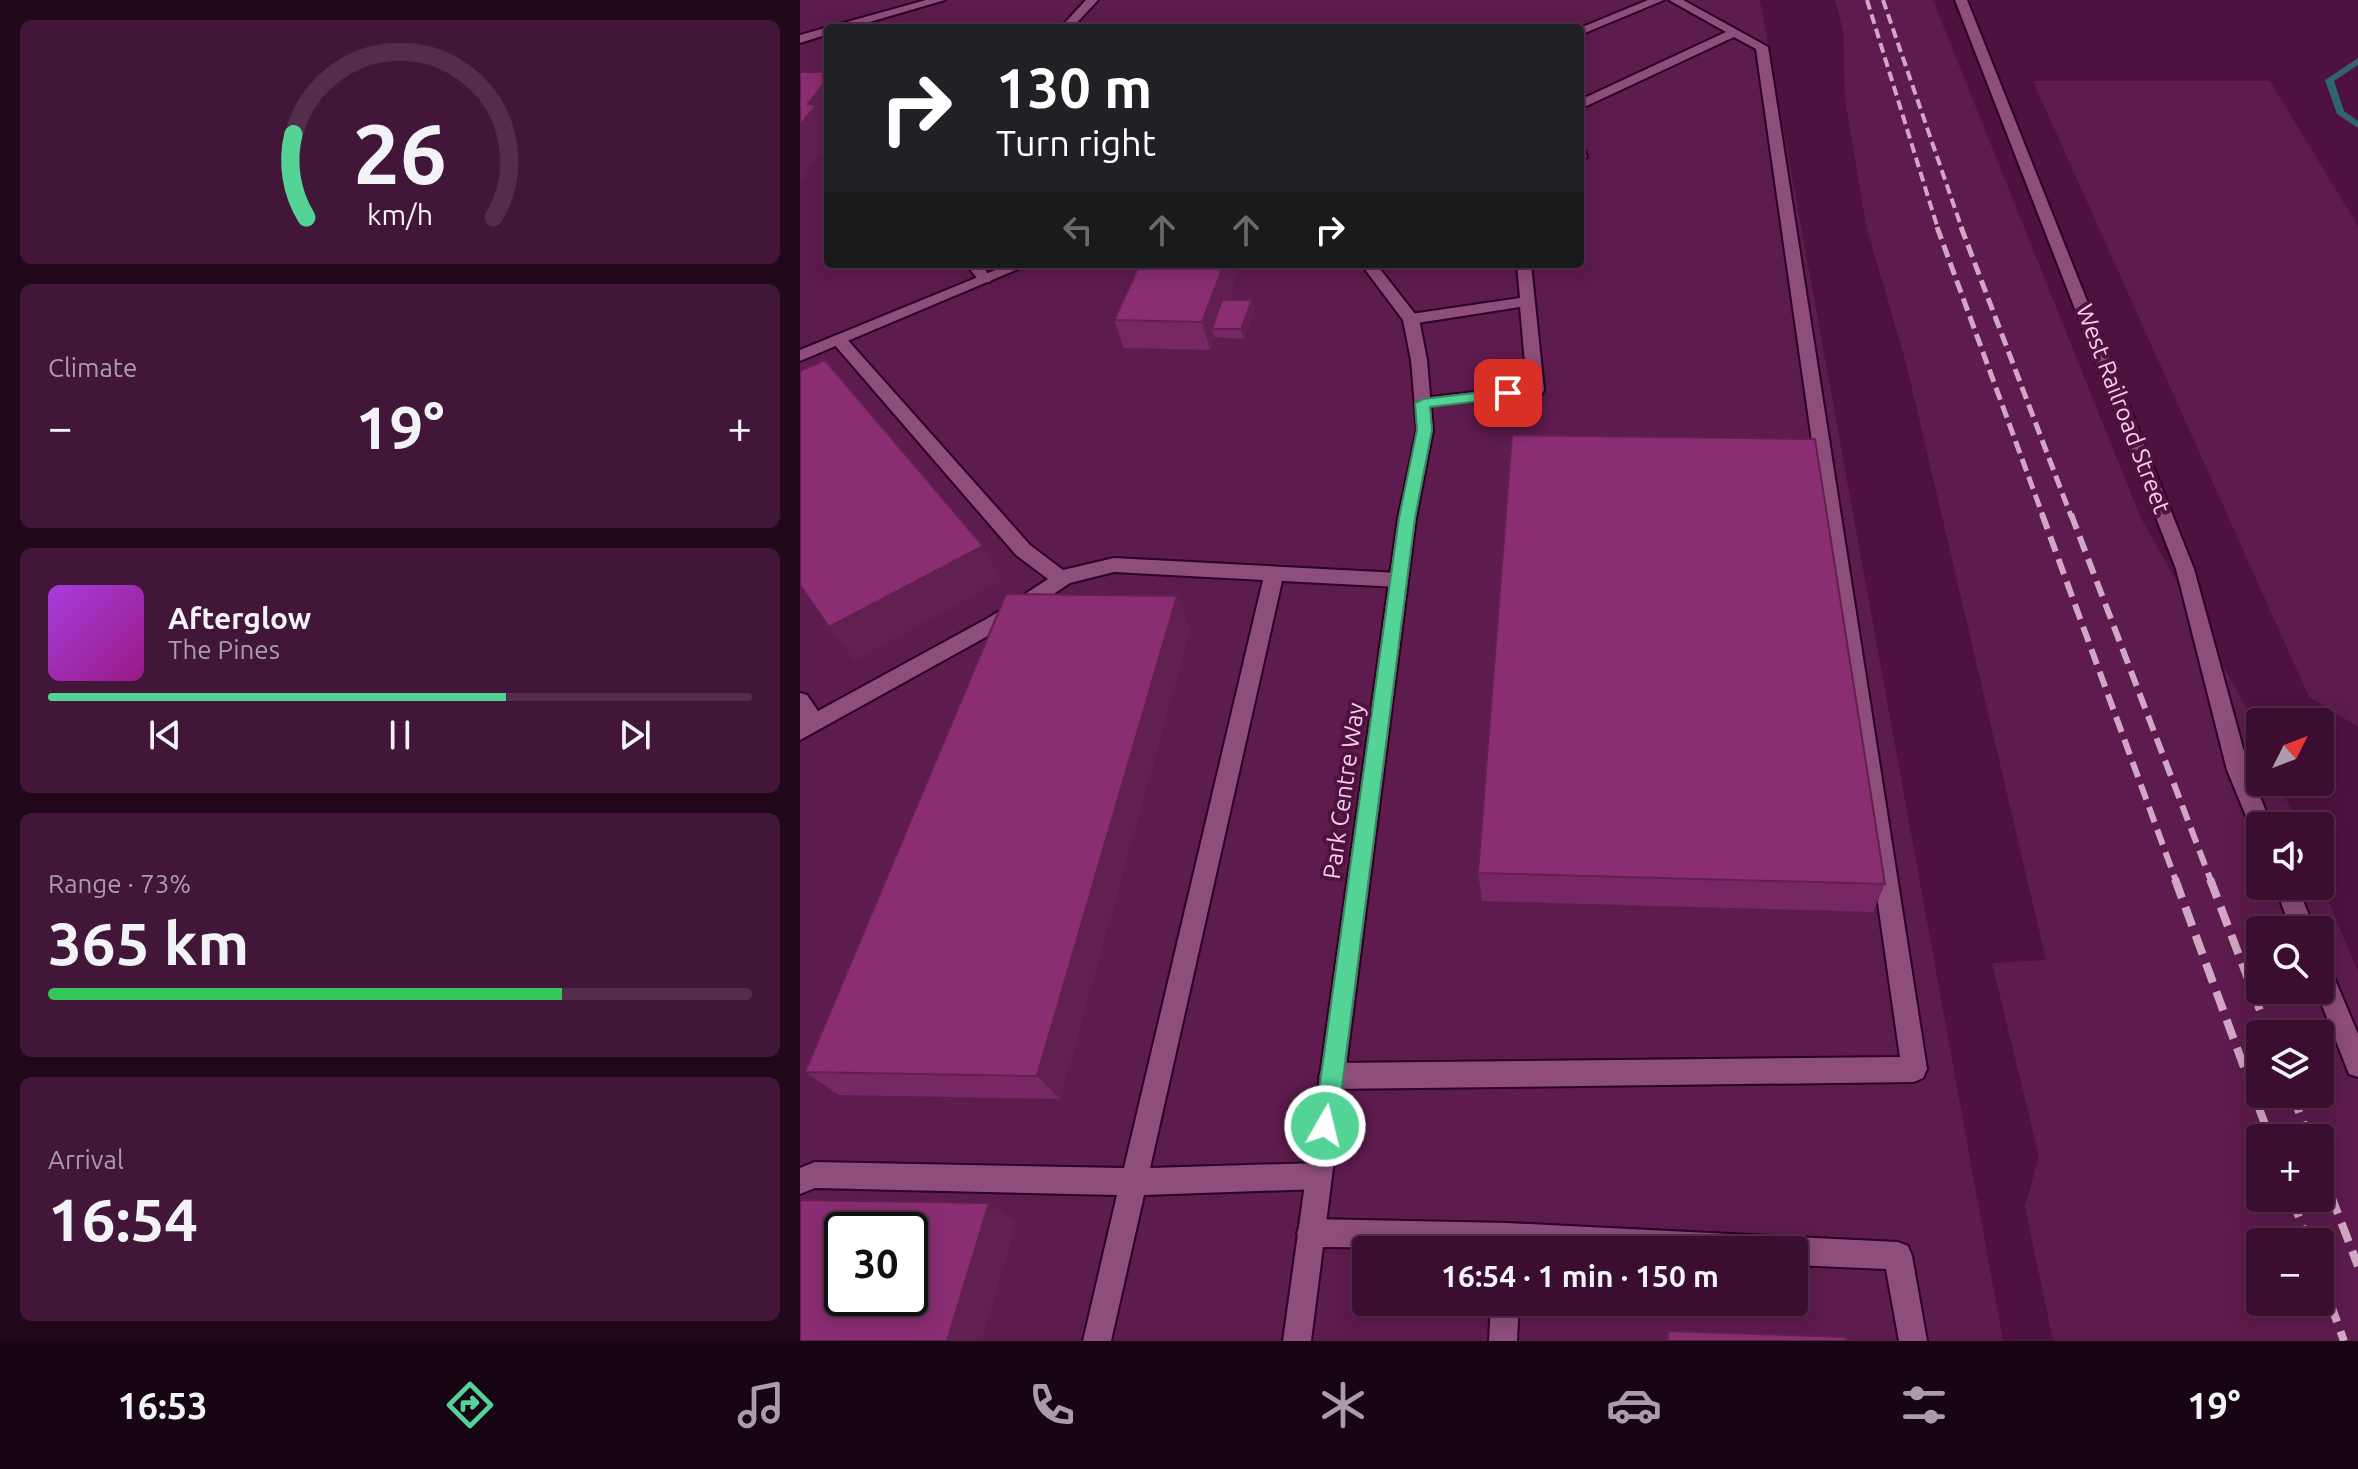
<!DOCTYPE html>
<html lang="en">
<head>
<meta charset="utf-8">
<style>
  body { margin:0; font-family:Ubuntu,sans-serif; background:#421638; color:#f1f3f6; height:100vh; display:flex; flex-direction:column; font-size:30px; white-space:nowrap }
  * { box-sizing:border-box; margin:0 }
  p { font-size:26px; color:#ac9cab }
  .icon { flex:none; width:44px; height:44px; fill:none; stroke:currentColor; stroke-width:2; stroke-linecap:round; stroke-linejoin:round }
  .map { position:relative; flex:1; overflow:hidden }
  .details { display:flex; flex-direction:column; gap:20px; padding:20px; background:#20071a; width:800px }
  .details>* { flex:none }
  .banner { position:absolute; left:24px; top:24px; width:760px; height:244px; border-radius:8px; box-shadow:0 4px 20px #0003,0 0 0 2px #542d4c; background:#202124; color:#fff; overflow:hidden }
  .needle { width:52px; rotate:48deg }
  .buttons { position:absolute; left:1446px; top:708px; display:grid; gap:16px }
  .buttons a { display:grid; place-items:center; width:88px; height:88px; border-radius:8px; background:#3b0d30; box-shadow:0 4px 20px #0003,0 0 0 2px #542d4c; font-size:40px }
  .speed { position:absolute; left:24px; top:1212px; display:flex; gap:16px; font-size:40px; font-weight:700; text-align:center }
  .speed>* { display:grid; place-content:center; width:104px; height:104px; border-radius:50%; background:#3b0d30; box-shadow:0 4px 20px #0003,0 0 0 2px #542d4c; line-height:1 }
  .speed .limit { border:4px solid #111; border-radius:12px; background:#fff; color:#111 }
  .pin { position:absolute; display:grid; place-items:center; width:68px; height:68px; color:#fff; margin:-34px; border-radius:16px; box-shadow:0 4px 12px #0006 }
  .me { position:absolute; width:88px; margin:-44px; rotate:8deg; stroke-linejoin:round; filter:drop-shadow(0 0 6px #0008) }
  .turn { display:flex; align-items:center; gap:28px; height:168px; padding:0 40px; font-size:36px }
  .turn .icon { width:104px; height:104px; stroke-width:2.5 }
  .turn b { display:block; font-size:56px; line-height:68px }
  .lanes { display:flex; align-items:center; height:76px; padding:0 40px; background:#0003; justify-content:center; gap:40px; direction:ltr }
  .lanes .off { opacity:.35 }
  .big { font-size:60px; font-weight:700; line-height:1.1 }
  .details .widget { flex:1; display:flex; flex-direction:column; justify-content:center; gap:12px; min-width:0; padding:0 28px; border-radius:12px; background:#421638 }
  .details .dial { align-items:center; gap:0 }
  .dial svg { height:208px; overflow:visible; fill:none; stroke:#542d4c; stroke-width:7; stroke-linecap:round; text-anchor:middle }
  .dial text { fill:#f1f3f6; stroke:none }
  .song { display:flex; align-items:center; gap:24px }
  .cover { width:96px; height:96px; border-radius:12px; background:linear-gradient(135deg,hsl(280 70% 55%),hsl(310 70% 35%)) }
  .played { height:8px; border-radius:4px; background:linear-gradient(90deg,#54d396 65%,#542d4c 65%) }
  .keys { display:flex; justify-content:space-around; direction:ltr }
  .heat { display:flex; justify-content:space-between; align-items:center; font-size:44px; direction:ltr }
  .charge { height:12px; border-radius:6px; background:linear-gradient(90deg,#34c759 73%,#542d4c 0) }
  .trip { position:absolute; left:552px; top:1236px; width:456px; height:80px; border-radius:8px; background:#3b0d30; box-shadow:0 4px 20px #0003,0 0 0 2px #542d4c; font-weight:700; line-height:80px; text-align:center }
  .menu { display:flex; height:128px; justify-content:space-around; align-items:center; background:#180513; color:#ac9cab }
  .menu .icon { width:56px; height:56px }
  .menu .selected { color:#54d396 }
  .menu b { font-size:36px; color:#f1f3f6 }
  main { display:flex; flex:1; min-height:0 }
  .map>svg:first-child { display:block }
  .built { fill:#5e1b4d; fill-rule:evenodd }
  .lines { fill:none; stroke-linecap:round; stroke-linejoin:round }
  .stream { fill:#316473; fill-rule:evenodd }
  .lane-casing { stroke:#2d0123; stroke-width:4 }
  .street-casing { stroke:#2d0123; stroke-width:4 }
  .secondary-casing { stroke:#2d0123; stroke-width:4 }
  .lane { fill:#8f4d7b; fill-rule:evenodd }
  .street { fill:#8f4d7b; fill-rule:evenodd }
  .secondary { fill:#8f4d7b; fill-rule:evenodd }
  .rail-far3 { stroke:#d2a7c4; stroke-width:4; stroke-dasharray:10 5; stroke-linecap:butt }
  .rail-far2 { stroke:#d2a7c4; stroke-width:5; stroke-dasharray:13 6; stroke-linecap:butt }
  .rail-far1 { stroke:#d2a7c4; stroke-width:6; stroke-dasharray:16 8; stroke-linecap:butt }
  .rail { stroke:#d2a7c4; stroke-width:8; stroke-dasharray:20 10; stroke-linecap:butt }
  .wall { fill:#772763 }
  .shaded-wall { fill:#612050 }
  .building { fill:#8a2d73; stroke:#612050; stroke-width:2; fill-rule:evenodd }
  .route { fill:#54d396; stroke:#378962; stroke-width:2 }
  .labels { text-anchor:middle; stroke-width:8; stroke-linejoin:round; paint-order:stroke }
  .street-label { font-size:24px; fill:#f5cfe7; stroke:#4f1140 }
</style>
</head>
<body>
<main>
<section class="details">
<div class="widget dial"><svg viewBox="0 0 100 80">
<path d="M14 69A42 42 0 1 1 86 69"/>
<path d="M14 69A42 42 0 0 1 9 37" stroke="#54d396"/>
<text x="50" y="56" font-size="32" font-weight="700">26</text>
<text x="50" y="72" font-size="11">km/h</text>
</svg></div>
<div class="widget"><p>Climate</p>
<div class="heat"><a>−</a><b class="big">19°</b><a>+</a></div>
</div>
<div class="widget">
<div class="song"><i class="cover"></i><div><b>Afterglow</b><p>The Pines</p></div></div>
<div class="played"></div>
<div class="keys"><svg class="icon" aria-label="previous" viewBox="0 0 24 24"><path d="M18 5L8 12l10 7zM5 5v14"/></svg><svg class="icon" aria-label="pause" viewBox="0 0 24 24"><path d="M8 5v14M16 5v14"/></svg><svg class="icon" aria-label="next" viewBox="0 0 24 24"><path d="M6 5l10 7-10 7zM19 5v14"/></svg></div>
</div>
<div class="widget"><p>Range · 73%</p><b class="big">365 km</b><div class="charge"></div></div>
<div class="widget"><p>Arrival</p><b class="big">16:54</b></div>
</section>
<div class="map">
<svg width="1558" height="1341" viewBox="0 0 1558 1341">
  <rect width="100%" height="100%" fill="#4f1140"/>
  <path class="built" d="M 0,0 L 960,0 L 1203,1341 L 0,1341 ZM 28,28 L 780,28 L 780,264 L 28,264 ZM 42,1230 L 110,1230 L 110,1298 L 42,1298 ZM 566,1250 L 994,1250 L 994,1302 L 566,1302 Z
    M 1035,0 L 1133,0 L 1339,514 L 1457,727 L 1460,735 L 1460,782 L 1479,782 L 1498,826 L 1460,826 L 1460,886 L 1520,886 L 1520,880 L 1558,972 L 1558,1341 L 1253,1341 L 1225,1206 L 1239,1157 L 1192,963 L 1246,960 L 1106,363 L 1067,229 L 1045,98 L 1043,30 ZM 1460,930 L 1520,930 L 1520,990 L 1460,990 ZM 1460,1034 L 1520,1034 L 1520,1094 L 1460,1094 ZM 1460,1138 L 1520,1138 L 1520,1198 L 1460,1198 ZM 1460,1242 L 1520,1242 L 1520,1302 L 1460,1302 Z
    M 1233,81 L 1470,81 L 1558,226 L 1558,727 L 1509,697 Z"/>
  <g class="lines">
    <path class="stream" d="M 1558,58 L 1558,65 L 1534,81 L 1544,111 L 1558,121 L 1558,128 L 1537,114 L 1525,80 Z"/>
    <g class="lane-casing">
      <path id="lane" d="M 869,0 L 883,0 L 968,47 L 1127,1069 L 1123,1078 L 1114,1082 L 532,1089 L 523,1085 L 519,1076 L 523,1067 L 532,1063 L 1100,1057 L 956,49 L 934,37 L 780,109 L 780,100 L 926,32 Z
        M 780,150 L 785,151 L 787,157 L 780,161 Z
        M 717,264 L 731,264 L 744,390 L 742,394 L 617,407 L 617,399 L 623,398 L 727,386 L 720,307 L 611,324 L 603,319 L 611,314 L 720,298 Z
        M 39,335 L 45,337 L 230,545 L 263,570 L 314,558 L 599,573 L 608,580 L 599,587 L 482,581 L 350,1168 L 518,1163 L 527,1167 L 531,1176 L 527,1185 L 518,1189 L 344,1195 L 311,1341 L 283,1341 L 317,1195 L 15,1188 L 0,1194 L 0,1168 L 15,1162 L 324,1168 L 463,580 L 314,572 L 270,583 L 204,627 L 0,740 L 0,693 L 7,695 L 18,711 L 190,617 L 248,579 L 216,555 L 33,343 L 31,340 Z
        M 511,1219 L 708,1223 L 970,1236 L 980,1240 L 982,1246 L 984,1241 L 994,1237 L 1098,1242 L 1108,1246 L 1112,1256 L 1127,1341 L 1099,1341 L 1086,1269 L 994,1265 L 994,1250 L 511,1247 L 501,1243 L 497,1233 L 501,1223 Z
        M 691,1302 L 719,1302 L 717,1341 L 689,1341 Z"/>
    </g>
    <g class="street-casing">
      <path id="street" d="M 126,0 L 145,0 L 49,28 L 28,28 L 28,34 L 0,43 L 0,35 Z
        M 286,0 L 298,0 L 272,28 L 260,28 Z
        M 1155,0 L 1167,0 L 1394,569 L 1449,770 L 1472,826 L 1460,826 L 1460,835 L 1453,833 L 1427,770 L 1376,569 Z
        M 166,264 L 181,264 L 192,279 L 190,282 L 180,282 Z
        M 561,264 L 576,264 L 619,319 L 627,360 L 633,430 L 616,518 L 511,1341 L 483,1341 L 598,518 L 617,430 L 611,360 L 603,320 Z
        M 1475,886 L 1497,886 L 1515,930 L 1491,930 Z
        M 1520,960 L 1528,963 L 1558,1034 L 1558,1077 L 1549,1074 L 1516,990 L 1520,990 Z"/>
    </g>
    <g class="secondary-casing">
      <path id="secondary" d="M 848,0 L 864,0 L 780,35 L 780,28 Z
        M 210,264 L 230,264 L 0,361 L 0,350 Z"/>
    </g>
    <use href="#lane" class="lane"/>
    <use href="#street" class="street"/>
    <use href="#secondary" class="secondary"/>
    <path class="rail-far3" d="M 1067,0 L 1138,229
      M 1083,0 L 1162,229"/>
    <path class="rail-far2" d="M 1137,227 L 1243,516
      M 1161,227 L 1271,516"/>
    <path class="rail-far1" d="M 1242,514 L 1376,881
      M 1271,514 L 1411,881"/>
    <path class="rail" d="M 1375,879 L 1470,1138
      M 1410,879 L 1469,1034
      M 1492,1094 L 1509,1138
      M 1520,1167 L 1558,1266
      M 1492,1198 L 1508,1242
      M 1520,1275 L 1544,1341"/>
  </g>
  <path class="wall" d="M 441,265 L 428,300 L 452,300 L 454,310 L 444,339 L 415,337 L 410,350 L 324,348 L 314,320 Z
    M 377,596 L 390,630 L 260,1099 L 39,1095 L 5,1072 Z
    M 678,873 L 1085,884 L 1073,912 L 682,901 Z"/>
  <path class="shaded-wall" d="M 28,78 L 28,145 L 0,183 L 0,125 L 8,104 Z
    M 424,264 L 441,265 L 418,329 L 412,329 L 415,337 L 410,350 L 402,322 Z
    M 452,300 L 454,310 L 444,339 L 441,329 Z
    M 183,546 L 202,580 L 55,661 L 29,627 Z
    M 377,596 L 390,630 L 260,1099 L 237,1076 Z
    M 189,1203 L 217,1222 L 182,1341 L 147,1341 Z"/>
  <path class="building" d="M 0,72 L 28,72 L 28,78 L 8,104 L 16,105 L 0,125 Z
    M 340,264 L 424,264 L 402,322 L 314,320 Z
    M 422,300 L 452,300 L 441,329 L 412,329 Z
    M 25,360 L 183,546 L 29,627 L 0,585 L 0,371 Z
    M 712,435 L 1015,439 L 1085,884 L 678,873 Z
    M 206,594 L 377,596 L 237,1076 L 5,1072 Z
    M 0,1200 L 189,1203 L 147,1341 L 0,1341 ZM 42,1230 L 110,1230 L 110,1298 L 42,1298 Z
    M 868,1331 L 1046,1337 L 1047,1341 L 868,1341 Z"/>
  <path class="route" d="M 708,389 L 715,393 L 713,397 L 630,407 L 632,430 L 615,518 L 537,1126 L 534,1134 L 525,1138 L 517,1134 L 514,1126 L 599,518 L 617,430 L 615,403 L 623,399 Z"/>
  <g class="labels">
    <g class="street-label">
      <text transform="translate(1323 409) rotate(69)" y="8">West Railroad Street</text>
      <text transform="translate(544 791) rotate(-82)" y="8">Park Centre Way</text>
    </g>
  </g>
</svg>
<div class="buttons">
<a><svg class="needle" viewBox="-14 -14 28 28"><path d="M0-13l5 13h-10z" fill="#e53935"/><path d="M0 13l5-13h-10z" fill="#ac9cab"/></svg></a>
<a><svg class="icon" aria-label="sound" viewBox="0 0 24 24"><path d="M4 9h4l5-4v14l-5-4H4zM17 9q2 3 0 6"/></svg></a>
<a><svg class="icon" aria-label="search" viewBox="0 0 24 24"><circle cx="10" cy="10" r="6"/><path d="M15 15l6 6"/></svg></a>
<a><svg class="icon" aria-label="layers" viewBox="0 0 24 24"><path d="M12 4l9 5-9 5-9-5zM3 14l9 5 9-5"/></svg></a>
<a>+</a>
<a>−</a>
</div>
<div class="speed"><div class="limit">30</div></div>
<div class="pin" style="left:708px;top:393px;background:#d93025"><svg class="icon" aria-label="arrive" viewBox="0 0 24 24"><path d="M6 21V4h12l-3 4 3 4H6"/></svg></div>
<svg class="me" style="left:525px;top:1126px" viewBox="-20 -20 40 40"><circle r="17" fill="#54d396" stroke="#fff" stroke-width="3"/><path d="M0-11L8 9 0 5-8 9z" fill="#fff"/></svg>
<div class="trip">16:54 · 1 min · 150 m</div>
<div class="banner">
<div class="turn"><svg class="icon" aria-label="right" viewBox="0 0 24 24"><path d="M7 20v-9h11M14 6l5 5-5 5"/></svg><div><b>130 m</b>Turn right</div></div>
<div class="lanes"><svg class="icon off" aria-label="left" viewBox="0 0 24 24"><path d="M17 20v-9H6M10 6l-5 5 5 5"/></svg><svg class="icon off" aria-label="ahead" viewBox="0 0 24 24"><path d="M12 20V5M6 11l6-6 6 6"/></svg><svg class="icon off" aria-label="ahead" viewBox="0 0 24 24"><path d="M12 20V5M6 11l6-6 6 6"/></svg><svg class="icon" aria-label="right" viewBox="0 0 24 24"><path d="M7 20v-9h11M14 6l5 5-5 5"/></svg></div>
</div>
</div>
</main>
<nav class="menu">
<b>16:53</b>
<svg class="icon selected" aria-label="directions" viewBox="0 0 24 24"><path d="M12 3l9 9-9 9-9-9zM9 14v-3h6M13 9l2 2-2 2"/></svg>
<svg class="icon" aria-label="music" viewBox="0 0 24 24"><path d="M9 18V5l10-2v13"/><circle cx="6" cy="18" r="3"/><circle cx="16" cy="16" r="3"/></svg>
<svg class="icon" aria-label="phone" viewBox="0 0 24 24"><path d="M5 4h4l2 5-3 2q2 4 5 5l2-3 5 2v4C11 20 4 13 5 4z"/></svg>
<svg class="icon" aria-label="climate" viewBox="0 0 24 24"><path d="M12 3v18M4 7l16 10M4 17L20 7"/></svg>
<svg class="icon" aria-label="car" viewBox="0 0 24 24"><path d="M5 17H2v-5l4-1 3-4h7l3 4 3 1v5h-3M9 17h6M6 11h13"/><circle cx="7" cy="17" r="2"/><circle cx="17" cy="17" r="2"/></svg>
<svg class="icon" aria-label="filters" viewBox="0 0 24 24"><path d="M4 7h16M4 17h16"/><circle cx="9" cy="7" r="2"/><circle cx="15" cy="17" r="2"/></svg>
<b>19°</b>
</nav>
</body>
</html>
